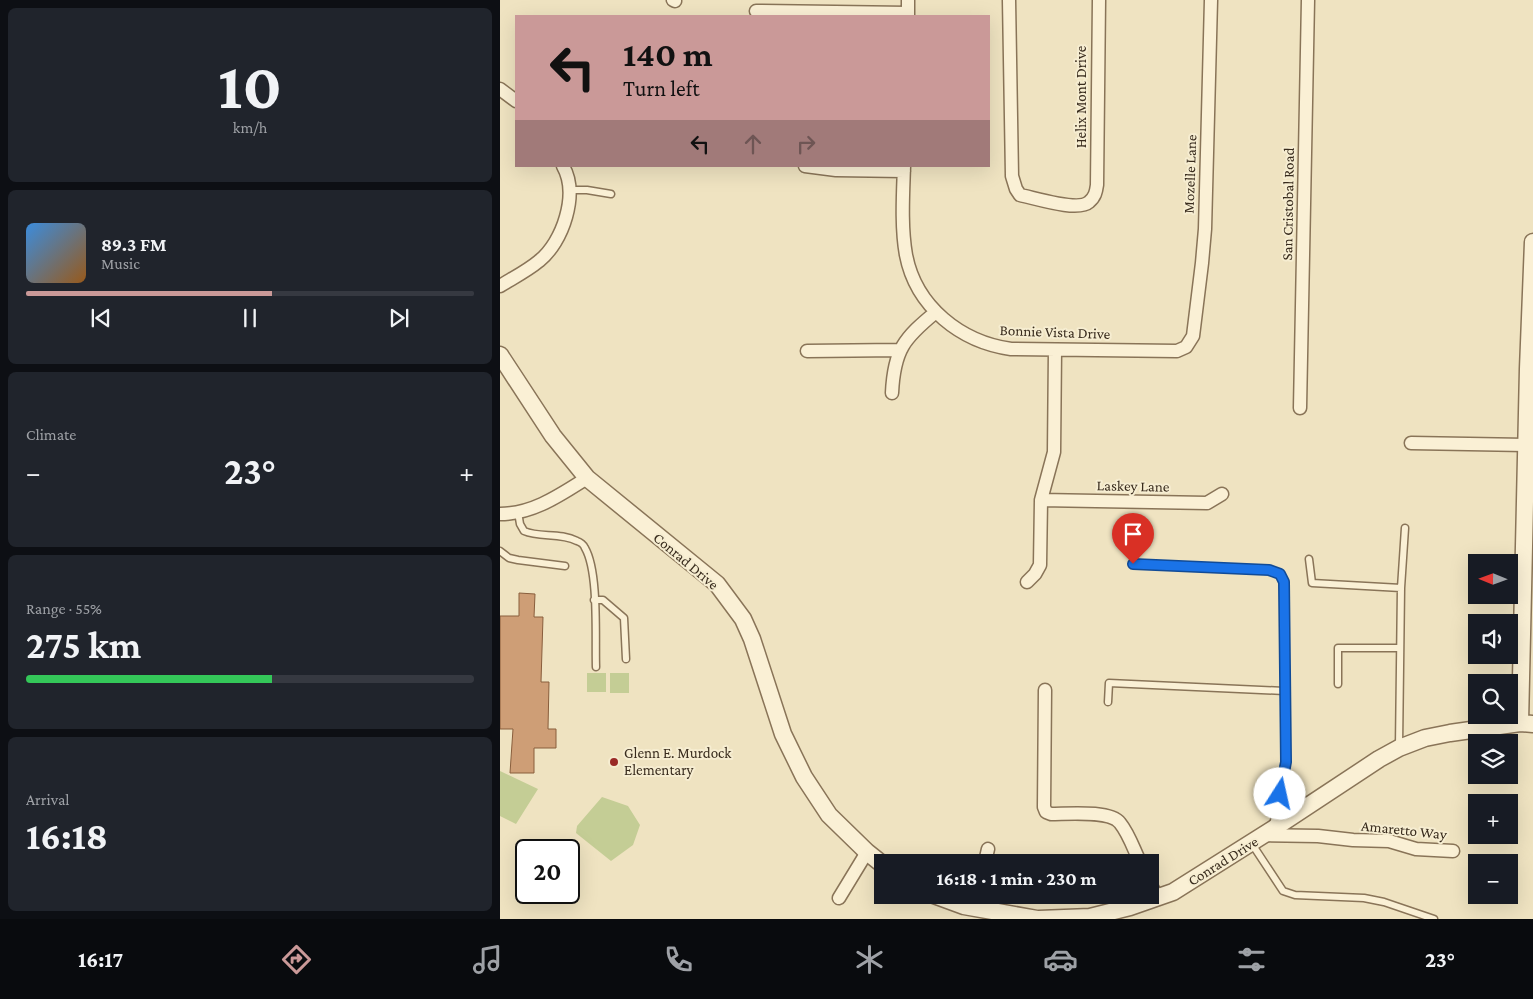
<!DOCTYPE html>
<html lang="en">
<head>
<meta charset="utf-8">
<style>
  body { margin:0; font-family:"Crimson Pro",serif; background:#20242c; color:#f1f3f6; height:100vh; display:flex; flex-direction:column; font-size:19px; white-space:nowrap }
  * { box-sizing:border-box; margin:0 }
  p { font-size:16px; color:#9ea1a6 }
  .icon { flex:none; width:28px; height:28px; fill:none; stroke:currentColor; stroke-width:2; stroke-linecap:round; stroke-linejoin:round }
  .map { position:relative; flex:1; overflow:hidden }
  .panel { display:flex; flex-direction:column; gap:8px; padding:8px; background:#0d0f14; width:500px }
  .panel>* { flex:none }
  .banner { position:absolute; left:15px; top:15px; width:475px; height:152px; border-radius:0px; box-shadow:0 5px 20px #0002; background:#ca9998; color:#111; overflow:hidden }
  .needle { width:32px; rotate:271deg }
  .buttons { position:absolute; left:968px; top:554px; display:grid; gap:10px }
  .buttons a { display:grid; place-items:center; width:50px; height:50px; border-radius:0px; background:#171b24; box-shadow:0 5px 20px #0002; font-size:25px }
  .speed { position:absolute; left:15px; top:839px; display:flex; gap:10px; font-size:25px; font-weight:700; text-align:center }
  .speed>* { display:grid; place-content:center; width:65px; height:65px; border-radius:50%; background:#171b24; box-shadow:0 5px 20px #0002; line-height:1 }
  .speed .limit { border:2px solid #111; border-radius:8px; background:#fff; color:#111 }
  .pin { position:absolute; display:grid; place-items:center; width:42px; height:42px; color:#fff; margin:-51px -21px; border-radius:50% 50% 50% 0; rotate:-45deg; box-shadow:0 0 5px #0007 }
  .pin .icon { rotate:45deg }
  .me { position:absolute; width:55px; margin:-28px; rotate:10deg; stroke-linejoin:round; filter:drop-shadow(0 0 4px #0008) }
  .turn { display:flex; align-items:center; gap:18px; height:105px; padding:0 25px; font-size:22px }
  .turn .icon { width:65px; height:65px; stroke-width:2.5 }
  .turn b { display:block; font-size:35px; line-height:42px }
  .lanes { display:flex; align-items:center; height:48px; padding:0 25px; background:#0003; justify-content:center; gap:25px; direction:ltr }
  .lanes .off { opacity:.35 }
  .big { font-size:38px; font-weight:700; line-height:1.1 }
  .panel .card { flex:1; display:flex; flex-direction:column; justify-content:center; gap:8px; min-width:0; padding:0 18px; border-radius:8px; background:#20242c }
  .panel .dial { align-items:center; gap:0 }
  .dial b { font-size:65px; line-height:1 }
  .song { display:flex; align-items:center; gap:15px }
  .cover { width:60px; height:60px; border-radius:8px; background:linear-gradient(135deg,hsl(210 70% 55%),hsl(30 70% 35%)) }
  .played { height:5px; border-radius:2px; background:linear-gradient(90deg,#ca9998 55%,#363941 55%) }
  .keys { display:flex; justify-content:space-around; direction:ltr }
  .heat { display:flex; justify-content:space-between; align-items:center; font-size:28px; direction:ltr }
  .charge { height:8px; border-radius:4px; background:linear-gradient(90deg,#34c759 55%,#363941 0) }
  .trip { position:absolute; left:374px; top:854px; width:285px; height:50px; border-radius:0px; background:#171b24; box-shadow:0 5px 20px #0002; font-weight:700; line-height:50px; text-align:center }
  .dock { display:flex; height:80px; justify-content:space-around; align-items:center; background:#090b0e; color:#9ea1a6 }
  .dock .icon { width:35px; height:35px }
  .dock .on { color:#ca9998 }
  .dock b { font-size:22px; color:#f1f3f6 }
  main { display:flex; flex:1; min-height:0 }
  .map>svg:first-child { display:block }
  .green { fill:#c4cd95 }
  .building { fill:#ce9e76; stroke:#895e3d }
  .lines { fill:none; stroke-linecap:round; stroke-linejoin:round }
  .service-casing { stroke:#897458; stroke-width:9 }
  .minor-casing { stroke:#897458; stroke-width:15 }
  .tertiary-casing { stroke:#897458; stroke-width:19 }
  .service { stroke:#faf0d5; stroke-width:6 }
  .minor { stroke:#faf0d5; stroke-width:12 }
  .tertiary { stroke:#faf0d5; stroke-width:16 }
  .route-casing { stroke:#114b97; stroke-width:12 }
  .route { stroke:#1a73e8; stroke-width:9 }
  .poi-dot { fill:#9a2a26; stroke:#f6edd1; stroke-width:2 }
  .labels { text-anchor:middle; stroke-width:4; stroke-linejoin:round; paint-order:stroke }
  .street-label { font-size:15px; fill:#382b1d; stroke:#f6edd1 }
  .poi-label { font-size:15px; fill:#382b1d; stroke:#f6edd1; text-anchor:start }
</style>
</head>
<body>
<main>
<section class="panel">
<div class="card dial"><b>10</b><p>km/h</p></div>
<div class="card">
<div class="song"><i class="cover"></i><div><b>89.3 FM</b><p>Music</p></div></div>
<div class="played"></div>
<div class="keys"><svg class="icon" aria-label="previous" viewBox="0 0 24 24"><path d="M18 5L8 12l10 7zM5 5v14"/></svg><svg class="icon" aria-label="pause" viewBox="0 0 24 24"><path d="M8 5v14M16 5v14"/></svg><svg class="icon" aria-label="next" viewBox="0 0 24 24"><path d="M6 5l10 7-10 7zM19 5v14"/></svg></div>
</div>
<div class="card"><p>Climate</p>
<div class="heat"><a>−</a><b class="big">23°</b><a>+</a></div>
</div>
<div class="card"><p>Range · 55%</p><b class="big">275 km</b><div class="charge"></div></div>
<div class="card"><p>Arrival</p><b class="big">16:18</b></div>
</section>
<div class="map">
<svg width="1033" height="919" viewBox="0 0 1033 919">
  <rect width="100%" height="100%" fill="#efe3c1"/>
  <path class="green" d="M 87,673 L 106,673 L 106,692 L 87,692 Z
    M 110,673 L 129,673 L 129,693 L 110,693 Z
    M 0,771 L 38,789 L 16,824 L 0,816 Z
    M 102,797 L 128,806 L 140,825 L 133,845 L 111,861 L 76,833 L 77,826 Z"/>
  <path class="building" d="M 19,593 L 35,594 L 34,617 L 43,617 L 41,682 L 49,682 L 48,729 L 56,729 L 56,748 L 34,748 L 34,773 L 10,773 L 13,729 L 0,729 L 0,616 L 19,616 Z"/>
  <g class="lines">
    <g class="service-casing">
      <path id="service" d="M 69,190 L 87,190 L 111,194
        M 18,512 L 20,524 L 24,531 C 40,538 60,532 77,541 C 80,542 84,545 85,548 C 99,572 95,638 96,667
        M 0,551 L 9,558 L 18,560 L 65,566
        M 809,559 L 812,583 L 901,588
        M 633,564 L 769,570 L 780,574 L 784,582 L 785,762 L 773,826
        M 94,600 L 103,600 L 124,618 L 126,659
        M 838,684 L 838,648 L 900,648
        M 608,702 L 609,683 L 784,691
        M 899,746 L 901,588 L 905,528
        M 752,844 L 783,891 L 795,895 L 864,898 L 884,902 L 934,919"/>
    </g>
    <g class="minor-casing">
      <path id="minor" d="M 173,0 L 175,1
        M 509,0 L 512,176 L 516,189 L 520,195 C 535,198 578,212 589,202 C 595,197 596,192 597,185 L 599,0
        M 256,11 L 408,13
        M 408,16 L 408,0
        M 0,89 L 16,101
        M 305,166 L 336,170 L 404,171
        M 404,166 C 403,195 401,227 406,255 C 416,307 461,342 511,349 L 677,351 L 686,347 L 693,336 L 702,263 L 705,229 L 711,0
        M 0,286 C 13,278 27,271 39,261 C 63,242 79,194 63,166
        M 307,351 L 399,350
        M 392,393 C 394,350 404,338 436,312
        M 800,408 L 808,0
        M 911,443 L 1026,445
        M 541,500 L 707,503 L 722,494
        M 0,514 C 33,514 60,495 87,478
        M 527,582 L 535,574 L 540,565 L 541,500 L 554,452 L 555,350
        M 545,690 L 544,807 L 546,812 L 551,814 C 568,814 610,810 620,823 C 629,834 634,850 640,862
        M 762,835 L 818,836 L 853,840 L 889,841 L 916,849 L 953,851
        M 485,862 L 488,849
        M 650,883 L 657,897
        M 339,898 L 367,852
        M 475,909 L 478,895"/>
    </g>
    <g class="tertiary-casing">
      <path id="tertiary" d="M 0,355 L 53,436 L 87,478 L 217,584 L 243,619 L 252,639 L 283,734 L 304,777 L 329,815 L 367,852 L 382,864
        M 1020,723 L 1028,369 L 1033,242
        M 434,895 L 464,906 L 537,919
        M 539,919 L 590,917 L 630,907 L 673,892 L 773,829 L 879,759 L 899,748 L 925,738 L 950,733 L 1020,723 L 1033,724"/>
    </g>
    <use href="#service" class="service"/>
    <use href="#minor" class="minor"/>
    <use href="#tertiary" class="tertiary"/>
  </g>
  <g class="lines">
    <g class="route-casing">
      <path id="route" d="M 633,564 L 769,570 L 780,574 L 784,582 L 786,762 L 780,794"/>
    </g>
    <use href="#route" class="route"/>
  </g>
  <circle class="poi-dot" cx="114" cy="762" r="5"/>
  <g class="labels">
    <g class="street-label">
      <text transform="translate(581 97) rotate(-90)" y="5">Helix Mont Drive</text>
      <text transform="translate(690 174) rotate(-88)" y="5">Mozelle Lane</text>
      <text transform="translate(788 204) rotate(-89)" y="5">San Cristobal Road</text>
      <text transform="translate(555 332) rotate(2)" y="5">Bonnie Vista Drive</text>
      <text transform="translate(633 486) rotate(1)" y="5">Laskey Lane</text>
      <text transform="translate(186 561) rotate(40)" y="5">Conrad Drive</text>
      <text transform="translate(904 830) rotate(6)" y="5">Amaretto Way</text>
      <text transform="translate(723 861) rotate(-32)" y="5">Conrad Drive</text>
    </g>
    <g class="poi-label">
      <text x="124" y="758">Glenn E. Murdock<tspan x="124" dy="17">Elementary</tspan></text>
    </g>
  </g>
</svg>
<div class="buttons">
<a><svg class="needle" viewBox="-14 -14 28 28"><path d="M0-13l5 13h-10z" fill="#e53935"/><path d="M0 13l5-13h-10z" fill="#9ea1a6"/></svg></a>
<a><svg class="icon" aria-label="sound" viewBox="0 0 24 24"><path d="M4 9h4l5-4v14l-5-4H4zM17 9q2 3 0 6"/></svg></a>
<a><svg class="icon" aria-label="search" viewBox="0 0 24 24"><circle cx="10" cy="10" r="6"/><path d="M15 15l6 6"/></svg></a>
<a><svg class="icon" aria-label="layers" viewBox="0 0 24 24"><path d="M12 4l9 5-9 5-9-5zM3 14l9 5 9-5"/></svg></a>
<a>+</a>
<a>−</a>
</div>
<div class="speed"><div class="limit">20</div></div>
<div class="pin" style="left:633px;top:564px;background:#d93025"><svg class="icon" aria-label="arrive" viewBox="0 0 24 24"><path d="M6 21V4h12l-3 4 3 4H6"/></svg></div>
<svg class="me" style="left:780px;top:794px" viewBox="-20 -20 40 40"><circle r="19" fill="#fff"/><path d="M0-13L10 11 0 6-10 11z" fill="#1a73e8"/></svg>
<div class="trip">16:18 · 1 min · 230 m</div>
<div class="banner">
<div class="turn"><svg class="icon" aria-label="left" viewBox="0 0 24 24"><path d="M17 20v-9H6M10 6l-5 5 5 5"/></svg><div><b>140 m</b>Turn left</div></div>
<div class="lanes"><svg class="icon" aria-label="left" viewBox="0 0 24 24"><path d="M17 20v-9H6M10 6l-5 5 5 5"/></svg><svg class="icon off" aria-label="ahead" viewBox="0 0 24 24"><path d="M12 20V5M6 11l6-6 6 6"/></svg><svg class="icon off" aria-label="right" viewBox="0 0 24 24"><path d="M7 20v-9h11M14 6l5 5-5 5"/></svg></div>
</div>
</div>
</main>
<nav class="dock">
<b>16:17</b>
<svg class="icon on" aria-label="directions" viewBox="0 0 24 24"><path d="M12 3l9 9-9 9-9-9zM9 14v-3h6M13 9l2 2-2 2"/></svg>
<svg class="icon" aria-label="music" viewBox="0 0 24 24"><path d="M9 18V5l10-2v13"/><circle cx="6" cy="18" r="3"/><circle cx="16" cy="16" r="3"/></svg>
<svg class="icon" aria-label="phone" viewBox="0 0 24 24"><path d="M5 4h4l2 5-3 2q2 4 5 5l2-3 5 2v4C11 20 4 13 5 4z"/></svg>
<svg class="icon" aria-label="climate" viewBox="0 0 24 24"><path d="M12 3v18M4 7l16 10M4 17L20 7"/></svg>
<svg class="icon" aria-label="car" viewBox="0 0 24 24"><path d="M5 17H2v-5l4-1 3-4h7l3 4 3 1v5h-3M9 17h6M6 11h13"/><circle cx="7" cy="17" r="2"/><circle cx="17" cy="17" r="2"/></svg>
<svg class="icon" aria-label="filters" viewBox="0 0 24 24"><path d="M4 7h16M4 17h16"/><circle cx="9" cy="7" r="2"/><circle cx="15" cy="17" r="2"/></svg>
<b>23°</b>
</nav>
</body>
</html>
